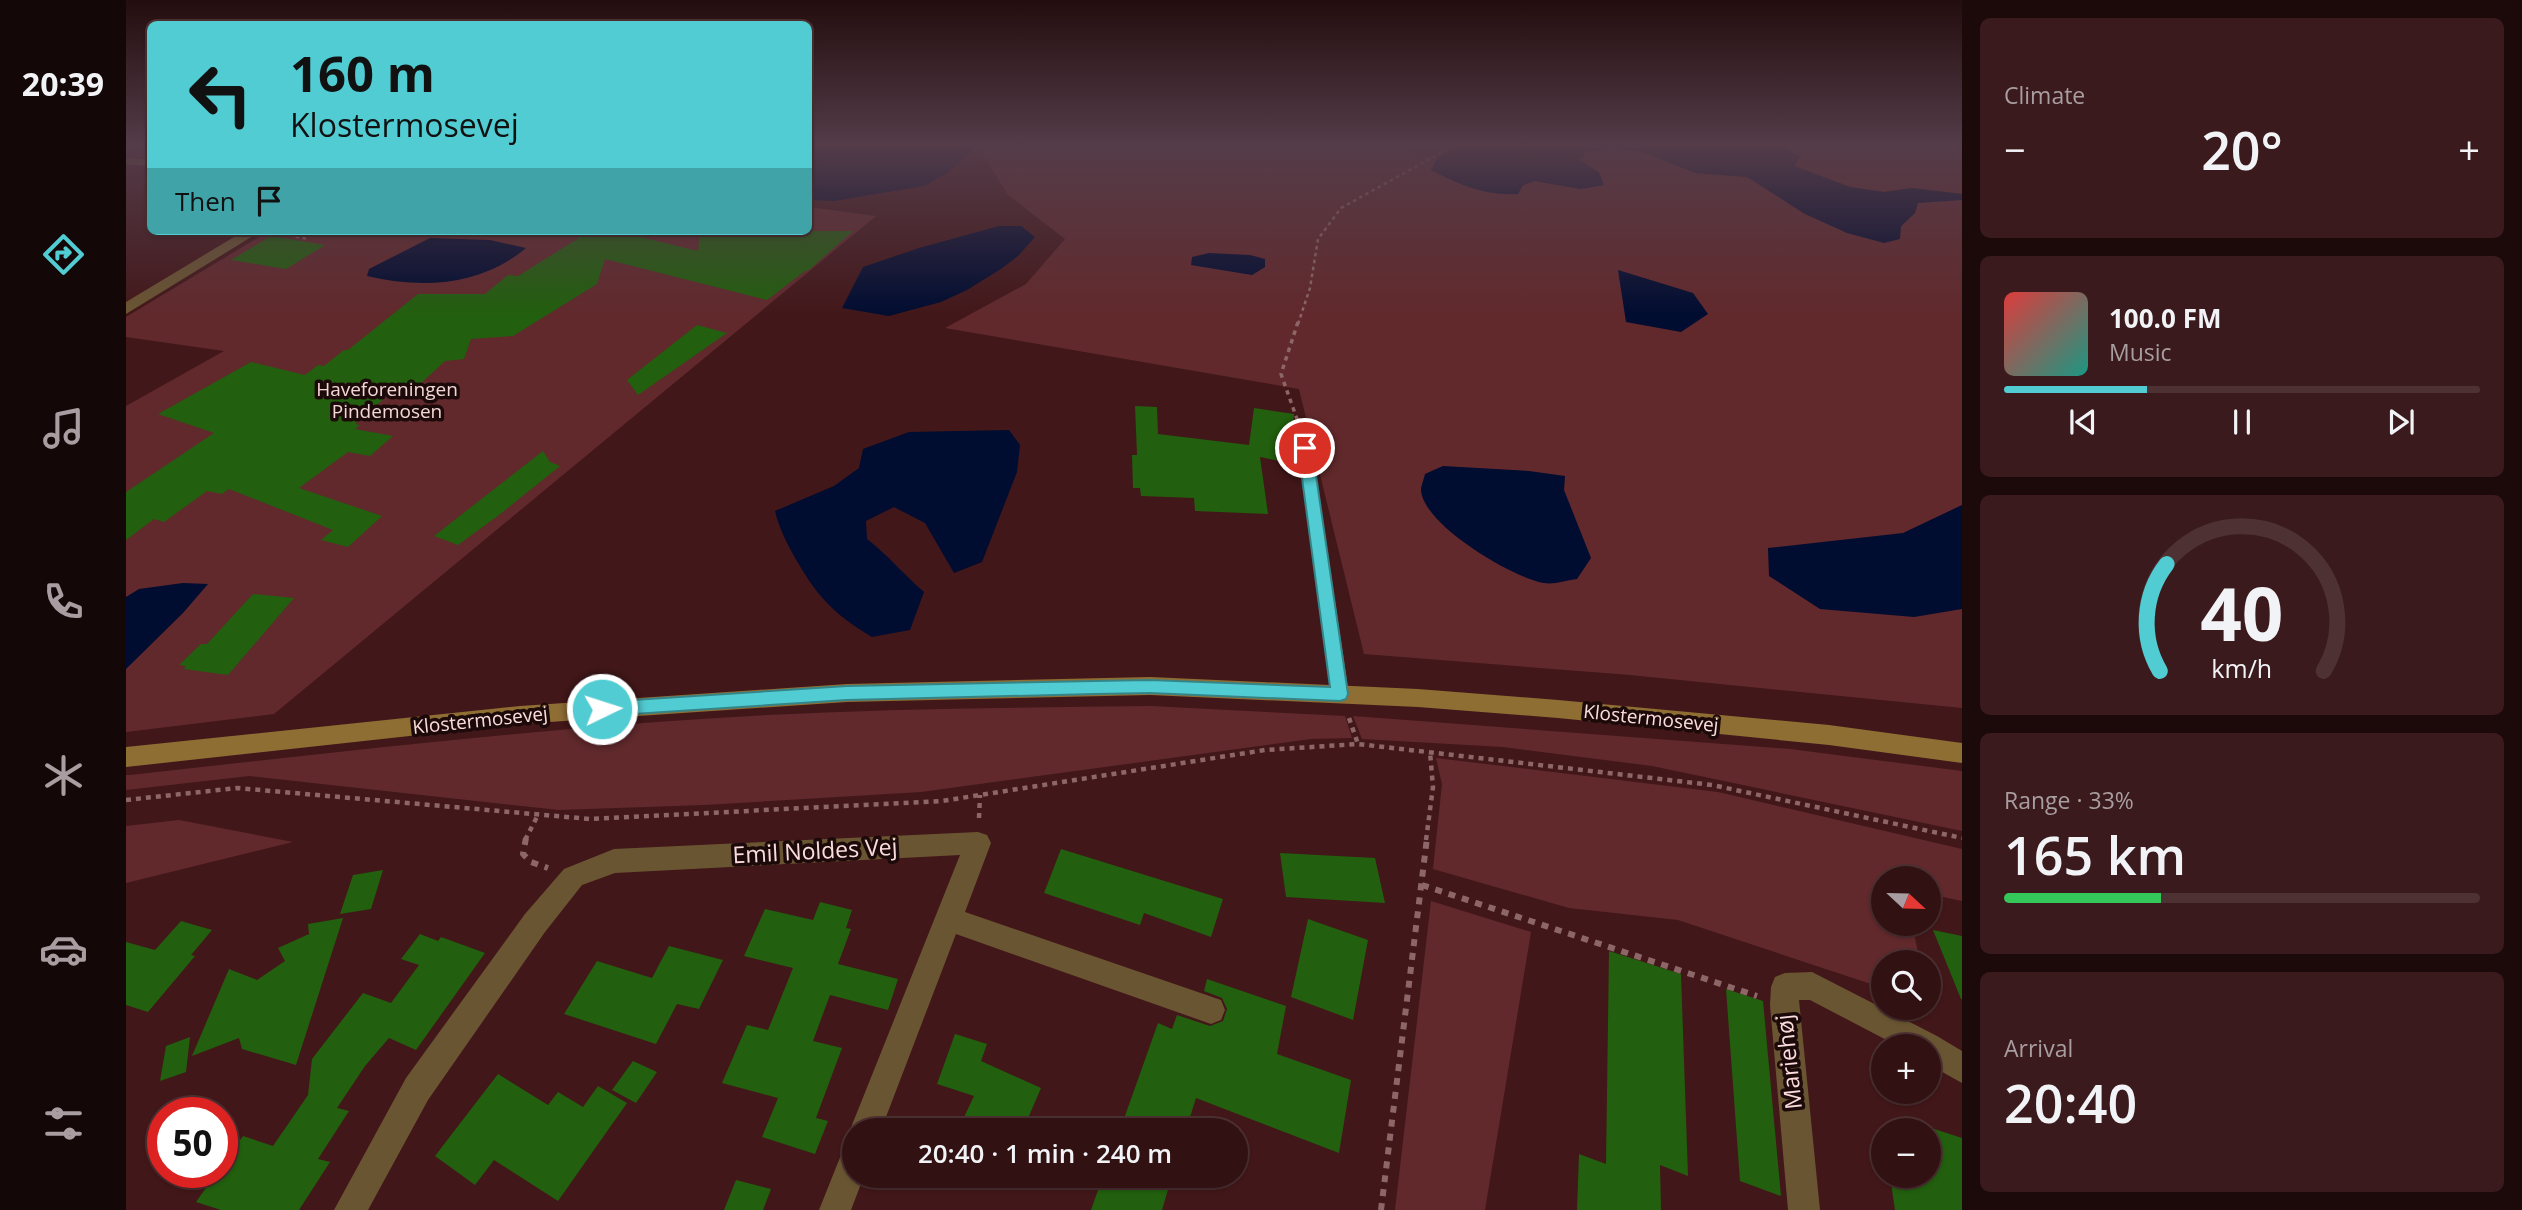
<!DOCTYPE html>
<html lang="en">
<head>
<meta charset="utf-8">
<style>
  body { margin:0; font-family:"Open Sans",sans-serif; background:#3a1a1c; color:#f1f3f6; height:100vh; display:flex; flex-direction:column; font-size:26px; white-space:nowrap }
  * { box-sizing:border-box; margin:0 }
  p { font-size:23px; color:#a89da0 }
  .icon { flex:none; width:38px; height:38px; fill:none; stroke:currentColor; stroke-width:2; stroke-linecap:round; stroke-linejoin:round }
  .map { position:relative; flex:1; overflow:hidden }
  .panel { display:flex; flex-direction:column; gap:18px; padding:18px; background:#1c090a; width:560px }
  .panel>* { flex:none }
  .banner { position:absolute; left:21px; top:21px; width:665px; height:214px; border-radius:10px; box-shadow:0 2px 5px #0004,0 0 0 2px #4d3133; background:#51ccd2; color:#111; overflow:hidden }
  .needle { width:46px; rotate:112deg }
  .fabs { position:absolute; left:1745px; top:866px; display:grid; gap:14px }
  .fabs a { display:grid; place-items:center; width:70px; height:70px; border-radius:50%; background:#321113; box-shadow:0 2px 5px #0004,0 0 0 2px #4d3133; font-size:35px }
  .speed { position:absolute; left:21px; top:1097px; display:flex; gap:14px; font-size:35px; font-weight:700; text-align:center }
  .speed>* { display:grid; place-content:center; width:91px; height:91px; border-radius:50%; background:#321113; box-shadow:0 2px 5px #0004,0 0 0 2px #4d3133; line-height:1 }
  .speed .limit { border:10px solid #d22; background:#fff; color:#111 }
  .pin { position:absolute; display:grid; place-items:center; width:60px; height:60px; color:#fff; margin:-30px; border:4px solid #fff; border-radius:50%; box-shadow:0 2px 7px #0007 }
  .me { position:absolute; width:77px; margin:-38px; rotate:86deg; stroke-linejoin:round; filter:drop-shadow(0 0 5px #0008) }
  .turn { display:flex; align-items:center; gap:24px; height:147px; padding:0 28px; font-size:32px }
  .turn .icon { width:91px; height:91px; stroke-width:2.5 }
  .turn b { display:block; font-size:49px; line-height:60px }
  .then { display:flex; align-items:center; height:66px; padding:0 28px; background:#0003; gap:14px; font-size:26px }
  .big { font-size:52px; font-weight:600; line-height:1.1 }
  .panel .card { flex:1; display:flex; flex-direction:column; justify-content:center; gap:10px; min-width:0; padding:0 24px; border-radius:10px; background:#3a1a1c }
  .panel .dial { align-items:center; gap:0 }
  .dial svg { height:182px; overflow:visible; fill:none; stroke:#4d3133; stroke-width:7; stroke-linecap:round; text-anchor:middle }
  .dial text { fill:#f1f3f6; stroke:none }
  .song { display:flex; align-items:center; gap:21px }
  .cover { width:84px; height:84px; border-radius:10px; background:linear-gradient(135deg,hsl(0 70% 55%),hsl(170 70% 35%)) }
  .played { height:7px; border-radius:4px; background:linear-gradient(90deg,#51ccd2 30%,#4d3133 30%) }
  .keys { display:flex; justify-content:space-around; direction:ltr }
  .heat { display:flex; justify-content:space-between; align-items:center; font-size:38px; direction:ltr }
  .charge { height:10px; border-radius:5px; background:linear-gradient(90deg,#34c759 33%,#4d3133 0) }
  .trip { position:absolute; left:716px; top:1118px; width:406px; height:70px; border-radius:35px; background:#321113; box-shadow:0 2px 5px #0004,0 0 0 2px #4d3133; font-weight:600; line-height:70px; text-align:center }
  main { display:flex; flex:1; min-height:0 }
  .dock { display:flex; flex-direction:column; width:126px; justify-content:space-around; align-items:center; background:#140708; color:#a89da0 }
  .dock .icon { width:49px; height:49px }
  .dock .on { color:#51ccd2 }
  .dock b { font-size:32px; color:#f1f3f6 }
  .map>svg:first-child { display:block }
  .green { fill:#61292c }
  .water { fill:#000c30 }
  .building { fill:#225f0e }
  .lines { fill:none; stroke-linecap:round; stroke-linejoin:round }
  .path-far3 { stroke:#8d6768; stroke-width:2.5; stroke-dasharray:3.5 3.5; stroke-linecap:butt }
  .path-far2 { stroke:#8d6768; stroke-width:3.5; stroke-dasharray:4.5 4.5; stroke-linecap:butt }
  .path-far1 { stroke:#8d6768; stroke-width:4.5; stroke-dasharray:5 5; stroke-linecap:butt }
  .path { stroke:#8d6768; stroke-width:6; stroke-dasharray:7 7; stroke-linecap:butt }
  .lane { fill:#6a5532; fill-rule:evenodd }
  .street { fill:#6a5532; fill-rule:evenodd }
  .secondary { fill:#8f6e34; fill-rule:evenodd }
  .route { fill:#51ccd2; stroke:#358588; stroke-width:2 }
  .labels { text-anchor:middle; stroke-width:7; stroke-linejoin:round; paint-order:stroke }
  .park-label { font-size:19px; fill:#f3d7d6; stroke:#1c090a }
  .street-label { font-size:19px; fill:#fbdcdc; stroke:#1c090a }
  .near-street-label { font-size:23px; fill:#fbdcdc; stroke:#1c090a }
</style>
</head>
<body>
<main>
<nav class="dock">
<b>20:39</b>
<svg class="icon on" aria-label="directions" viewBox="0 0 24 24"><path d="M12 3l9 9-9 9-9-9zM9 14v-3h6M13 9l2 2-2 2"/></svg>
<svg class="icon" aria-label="music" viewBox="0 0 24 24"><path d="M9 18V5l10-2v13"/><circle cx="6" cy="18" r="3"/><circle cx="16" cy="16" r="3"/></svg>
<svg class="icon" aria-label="phone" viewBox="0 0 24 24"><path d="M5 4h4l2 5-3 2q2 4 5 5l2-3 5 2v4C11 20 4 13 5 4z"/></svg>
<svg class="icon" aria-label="climate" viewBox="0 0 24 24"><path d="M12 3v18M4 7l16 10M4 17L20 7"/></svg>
<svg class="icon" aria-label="car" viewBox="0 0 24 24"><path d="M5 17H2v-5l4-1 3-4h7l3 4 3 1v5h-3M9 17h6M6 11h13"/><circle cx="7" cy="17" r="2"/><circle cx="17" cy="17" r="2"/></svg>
<svg class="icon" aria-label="filters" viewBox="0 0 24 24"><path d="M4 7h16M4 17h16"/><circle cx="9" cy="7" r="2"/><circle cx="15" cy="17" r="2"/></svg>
</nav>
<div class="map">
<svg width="1836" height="1210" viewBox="0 0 1836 1210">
  <rect width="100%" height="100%" fill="#421719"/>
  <path class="green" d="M 860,146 L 1270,146 L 1290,155 L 1312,157 L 1305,170 L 1397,185 L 1409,181 L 1455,189 L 1452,160 L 1460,152 L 1486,148 L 1515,152 L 1570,173 L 1622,177 L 1679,214 L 1775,226 L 1789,213 L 1792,202 L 1836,200 L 1836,708 L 1504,675 L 1238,654 L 1173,389 L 819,328 L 900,284 L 939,239 L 882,195 L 856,152 Z
    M 1658,146 L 1836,146 L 1836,194 L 1786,188 L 1758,192 L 1724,187 L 1667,165 Z
    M 683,207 L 750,216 L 148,714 L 0,732 L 0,406 L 98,351 L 0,337 L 0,317 L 143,231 L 682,231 Z
    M 1025,706 L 1219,716 L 1226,738 L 1185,739 L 795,792 L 578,805 L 433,810 L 123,776 L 0,790 L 0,775 L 4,775 C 184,755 364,734 545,721 C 705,709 865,708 1025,706 Z
    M 1227,716 L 1664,749 L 1836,771 L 1836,831 L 1526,766 L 1377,747 L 1236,739 Z
    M 1310,758 L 1592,792 L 1836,849 L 1836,901 L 1803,894 L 1802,878 L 1757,878 L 1757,924 L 1786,924 L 1794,962 L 1757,962 L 1757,988 L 1552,920 L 1443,908 L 1307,869 L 1316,784 Z
    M 53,820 L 167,842 L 0,883 L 0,826 Z
    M 1305,901 L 1405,932 L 1359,1210 L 1269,1210 Z"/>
  <path class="water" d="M 683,146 L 851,146 L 821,173 L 798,186 L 708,201 L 683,200 Z
    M 1333,146 L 1658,146 L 1674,157 L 1668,166 L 1724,187 L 1758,192 L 1786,188 L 1836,194 L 1836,200 L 1792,203 L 1789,213 L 1775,226 L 1774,239 L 1758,243 L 1721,233 L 1679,214 L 1621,177 L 1570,173 L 1515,152 L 1486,148 L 1460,152 L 1453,160 L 1473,172 L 1478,185 L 1455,189 L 1409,181 L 1397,185 L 1392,194 C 1360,196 1333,185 1305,170 L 1312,157 Z
    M 873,226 L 895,226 L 909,237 L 892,256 L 875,269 L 841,290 L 815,302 L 763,316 L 716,308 L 737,267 L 793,248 Z
    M 304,238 L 364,240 L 400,248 C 355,286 297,289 241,276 L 243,269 Z
    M 1083,253 L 1124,255 L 1139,259 L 1139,267 L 1126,275 L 1065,265 L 1066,257 Z
    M 1492,270 L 1567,293 L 1582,314 L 1555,332 L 1500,322 Z
    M 883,430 L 894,445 L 891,472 L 856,562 L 828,573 L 799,523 L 768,507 L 740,521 L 741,539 C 762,555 778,575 798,592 L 784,630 L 746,637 C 706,613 691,596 668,556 C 660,541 653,528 649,511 L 708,486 L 733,468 L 737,449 L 783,432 Z
    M 1317,466 L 1403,471 L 1439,476 L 1438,490 L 1465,558 L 1451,579 C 1441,580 1428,585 1418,583 C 1387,578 1297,525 1295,490 C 1295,486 1298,479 1299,474 Z
    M 1836,505 L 1836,609 L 1788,617 L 1694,609 L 1643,576 L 1642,548 L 1777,533 Z
    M 57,583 L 82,584 L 57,613 L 0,669 L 0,597 L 13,589 Z"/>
  <path class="building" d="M 464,231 L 490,231 L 572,251 L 574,231 L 727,231 L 683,270 L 679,271 L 641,300 L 479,259 L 471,284 L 387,336 L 345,339 L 338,359 L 319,361 L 293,385 L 276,383 L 229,424 L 234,425 L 229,429 L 267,436 L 244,456 L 222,452 L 173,488 L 256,516 L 222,547 L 195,540 L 207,530 L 103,489 L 96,494 L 81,491 L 38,522 L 28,519 L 0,540 L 0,492 L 88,433 L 32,414 L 125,362 L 179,375 L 192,365 L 198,366 L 218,350 L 222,350 L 292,294 L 359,294 L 382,275 L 392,276 Z
    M 145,236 L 199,245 L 160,269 L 105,260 Z
    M 571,325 L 601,333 L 512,395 L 501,380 Z
    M 1009,406 L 1031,407 L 1032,434 L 1123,445 L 1128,408 L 1168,414 L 1163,463 L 1134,457 L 1142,514 L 1069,511 L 1068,498 L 1015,496 L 1014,488 L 1007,488 L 1006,455 L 1011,455 Z
    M 417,451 L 424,462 L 434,466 L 373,515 L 332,545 L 308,536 Z
    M 127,594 L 168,598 L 102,675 L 58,669 L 60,666 L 53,665 L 75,644 L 81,644 Z
    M 935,849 L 1097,899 L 1085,937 L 1018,913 L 1014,925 L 918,893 Z
    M 1154,853 L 1249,858 L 1259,903 L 1160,897 Z
    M 257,870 L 245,909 L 214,914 L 227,875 Z
    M 694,902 L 726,910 L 720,928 L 725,929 L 712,964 L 772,979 L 762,1010 L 704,995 L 687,1041 L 716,1048 L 690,1118 L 702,1121 L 689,1154 L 636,1137 L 652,1098 L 596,1083 L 621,1025 L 642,1030 L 667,968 L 618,956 L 639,909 L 687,920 Z
    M 217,918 L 170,1065 L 116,1049 L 113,1038 L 66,1056 L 103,969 L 131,980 L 159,961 L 152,948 L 183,934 L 182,924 Z
    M 1182,919 L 1242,940 L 1227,1020 L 1165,997 Z
    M 55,921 L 86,930 L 65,955 L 69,956 L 22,1012 L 0,1005 L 0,942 L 29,950 Z
    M 1807,930 L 1836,936 L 1836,999 L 1835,999 Z
    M 294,934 L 312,941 L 315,937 L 359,953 L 290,1050 L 263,1038 L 239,1066 L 211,1108 L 223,1111 L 192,1159 L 204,1162 L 173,1210 L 95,1210 L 70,1202 L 91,1172 L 96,1172 L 96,1165 L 117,1136 L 147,1146 L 182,1095 L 186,1059 L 237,993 L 265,1003 L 293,965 L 275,959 Z
    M 543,946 L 597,960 L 573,1009 L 551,1004 L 530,1044 L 438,1014 L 471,961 L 526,978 Z
    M 1483,951 L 1555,974 L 1562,1176 L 1534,1165 L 1535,1210 L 1451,1210 L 1453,1154 L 1480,1164 Z
    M 1081,979 L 1160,1006 L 1151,1054 L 1225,1080 L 1213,1153 L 1070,1098 L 1060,1130 L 994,1130 L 1032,1023 L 1046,1029 L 1051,1015 L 1084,1026 L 1097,1021 L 1101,1009 L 1096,998 L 1078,991 Z
    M 1600,989 L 1637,1001 L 1655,1196 L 1614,1181 Z
    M 829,1034 L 861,1044 L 855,1061 L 915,1088 L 897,1130 L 832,1130 L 848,1096 L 811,1084 Z
    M 64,1037 L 60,1072 L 34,1081 L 40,1046 Z
    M 507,1061 L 531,1072 L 510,1103 L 486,1090 Z
    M 372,1074 L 422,1105 L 432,1092 L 457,1107 L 472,1086 L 501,1103 L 432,1201 L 368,1160 L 349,1185 L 309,1156 Z
    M 1802,1127 L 1836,1138 L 1836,1210 L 1769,1210 L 1764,1176 L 1802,1176 Z
    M 977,1176 L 1046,1176 L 1036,1210 L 965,1210 Z
    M 610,1180 L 645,1189 L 637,1210 L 598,1210 Z"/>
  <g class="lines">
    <path class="path-far3" d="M 149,233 L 182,239
      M 1172,324 L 1184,288 L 1192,239 L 1215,208 L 1327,146"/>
    <path class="path-far2" d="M 1172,322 L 1155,374 L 1176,433"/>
    <path class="path-far1" d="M 1223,718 L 1232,744
      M 0,800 L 111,788 L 464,819 L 816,801 L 1139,750 L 1232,744 L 1586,785 L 1836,838
      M 853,818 L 854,795
      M 399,840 L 412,815
      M 1300,840 L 1307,787 L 1304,752"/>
    <path class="path" d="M 400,838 L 397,854 L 405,862 L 422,868
      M 1296,885 L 1631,996
      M 1255,1210 L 1301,838"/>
    <path class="lane" d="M 0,158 L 24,160 L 24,166 L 0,164 Z
      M 1179,444 L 1186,448 L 1223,694 L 1220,699 L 1214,701 L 1208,699 L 1205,694 L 1172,448 Z"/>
    <path class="street" d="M 118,231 L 135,231 L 0,314 L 0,302 Z
      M 852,832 L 861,835 L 865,843 L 839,912 L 1095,1000 L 1099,1010 L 1095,1020 L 1085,1024 L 830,934 L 755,1130 L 728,1130 L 728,1139 L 724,1130 L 834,855 L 489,873 L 456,885 L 419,932 L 302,1100 L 242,1210 L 208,1210 L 280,1078 L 399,914 L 438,869 L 488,849 Z
      M 1686,972 L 1811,1036 L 1836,1051 L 1836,1083 L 1802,1064 L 1802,1046 L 1772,1046 L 1684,1000 L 1673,1000 L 1694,1210 L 1662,1210 L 1644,1005 L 1645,987 L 1649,977 L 1659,973 Z
      M 728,1145 L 728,1176 L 738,1176 L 725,1210 L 693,1210 L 717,1150 Z"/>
    <path class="secondary" d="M 1024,677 L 1292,689 L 1432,700 L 1703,725 L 1836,743 L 1836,763 L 1703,745 L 1432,718 L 1292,707 L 1024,695 L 721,702 L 394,724 L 0,767 L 0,747 L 394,706 L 721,684 Z"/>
  </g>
  <linearGradient id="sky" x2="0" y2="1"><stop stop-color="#240d0e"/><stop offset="0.46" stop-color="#543c49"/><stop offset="1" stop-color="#543c49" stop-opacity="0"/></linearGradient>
  <rect width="1836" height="316" fill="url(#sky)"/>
  <path class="route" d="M 1179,443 L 1186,448 L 1222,694 L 1220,699 L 1214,701 L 1024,693 L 969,694 L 721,700 L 476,716 L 469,714 L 467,709 L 469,704 L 476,702 L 721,686 L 969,681 L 1024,680 L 1204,687 L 1172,448 Z"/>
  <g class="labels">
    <g class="park-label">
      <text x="261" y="396">Haveforeningen<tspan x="261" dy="22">Pindemosen</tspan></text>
    </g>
    <g class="street-label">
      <text transform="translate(1525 718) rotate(6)" y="7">Klostermosevej</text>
      <text transform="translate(354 720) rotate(-6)" y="7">Klostermosevej</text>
    </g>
    <g class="near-street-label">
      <text transform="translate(689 851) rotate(-3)" y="8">Emil Noldes Vej</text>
      <text transform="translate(1663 1062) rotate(-96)" y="8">Mariehøj</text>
    </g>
  </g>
</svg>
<div class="fabs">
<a><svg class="needle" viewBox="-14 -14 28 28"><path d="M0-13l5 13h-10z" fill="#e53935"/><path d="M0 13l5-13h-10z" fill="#a89da0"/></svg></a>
<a><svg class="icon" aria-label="search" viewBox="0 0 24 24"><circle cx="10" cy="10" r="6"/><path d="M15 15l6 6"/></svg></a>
<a>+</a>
<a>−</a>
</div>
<div class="speed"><div class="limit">50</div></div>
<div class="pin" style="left:1179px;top:448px;background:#d93025"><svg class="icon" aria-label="arrive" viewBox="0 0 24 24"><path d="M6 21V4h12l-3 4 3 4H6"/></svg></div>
<svg class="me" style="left:476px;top:709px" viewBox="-20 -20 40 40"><circle r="17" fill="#51ccd2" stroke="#fff" stroke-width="3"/><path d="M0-11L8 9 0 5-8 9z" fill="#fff"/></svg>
<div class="trip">20:40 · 1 min · 240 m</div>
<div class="banner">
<div class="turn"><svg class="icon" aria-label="left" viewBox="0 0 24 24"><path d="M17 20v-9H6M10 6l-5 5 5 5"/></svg><div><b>160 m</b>Klostermosevej</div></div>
<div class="then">Then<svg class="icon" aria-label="arrive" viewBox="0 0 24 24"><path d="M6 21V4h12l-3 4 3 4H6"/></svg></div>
</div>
</div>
<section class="panel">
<div class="card"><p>Climate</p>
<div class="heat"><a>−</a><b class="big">20°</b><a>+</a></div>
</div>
<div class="card">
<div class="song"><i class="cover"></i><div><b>100.0 FM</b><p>Music</p></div></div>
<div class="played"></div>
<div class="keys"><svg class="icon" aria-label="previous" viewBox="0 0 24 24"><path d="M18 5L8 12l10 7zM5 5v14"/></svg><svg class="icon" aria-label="pause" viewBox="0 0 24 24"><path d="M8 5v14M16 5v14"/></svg><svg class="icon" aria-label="next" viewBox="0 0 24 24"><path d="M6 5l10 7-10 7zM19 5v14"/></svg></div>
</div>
<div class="card dial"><svg viewBox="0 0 100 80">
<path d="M14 69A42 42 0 1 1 86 69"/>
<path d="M14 69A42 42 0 0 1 17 22" stroke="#51ccd2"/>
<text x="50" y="56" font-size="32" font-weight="700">40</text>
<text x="50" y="72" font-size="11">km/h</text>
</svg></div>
<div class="card"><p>Range · 33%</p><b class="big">165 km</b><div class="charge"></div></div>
<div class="card"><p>Arrival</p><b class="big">20:40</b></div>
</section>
</main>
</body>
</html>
